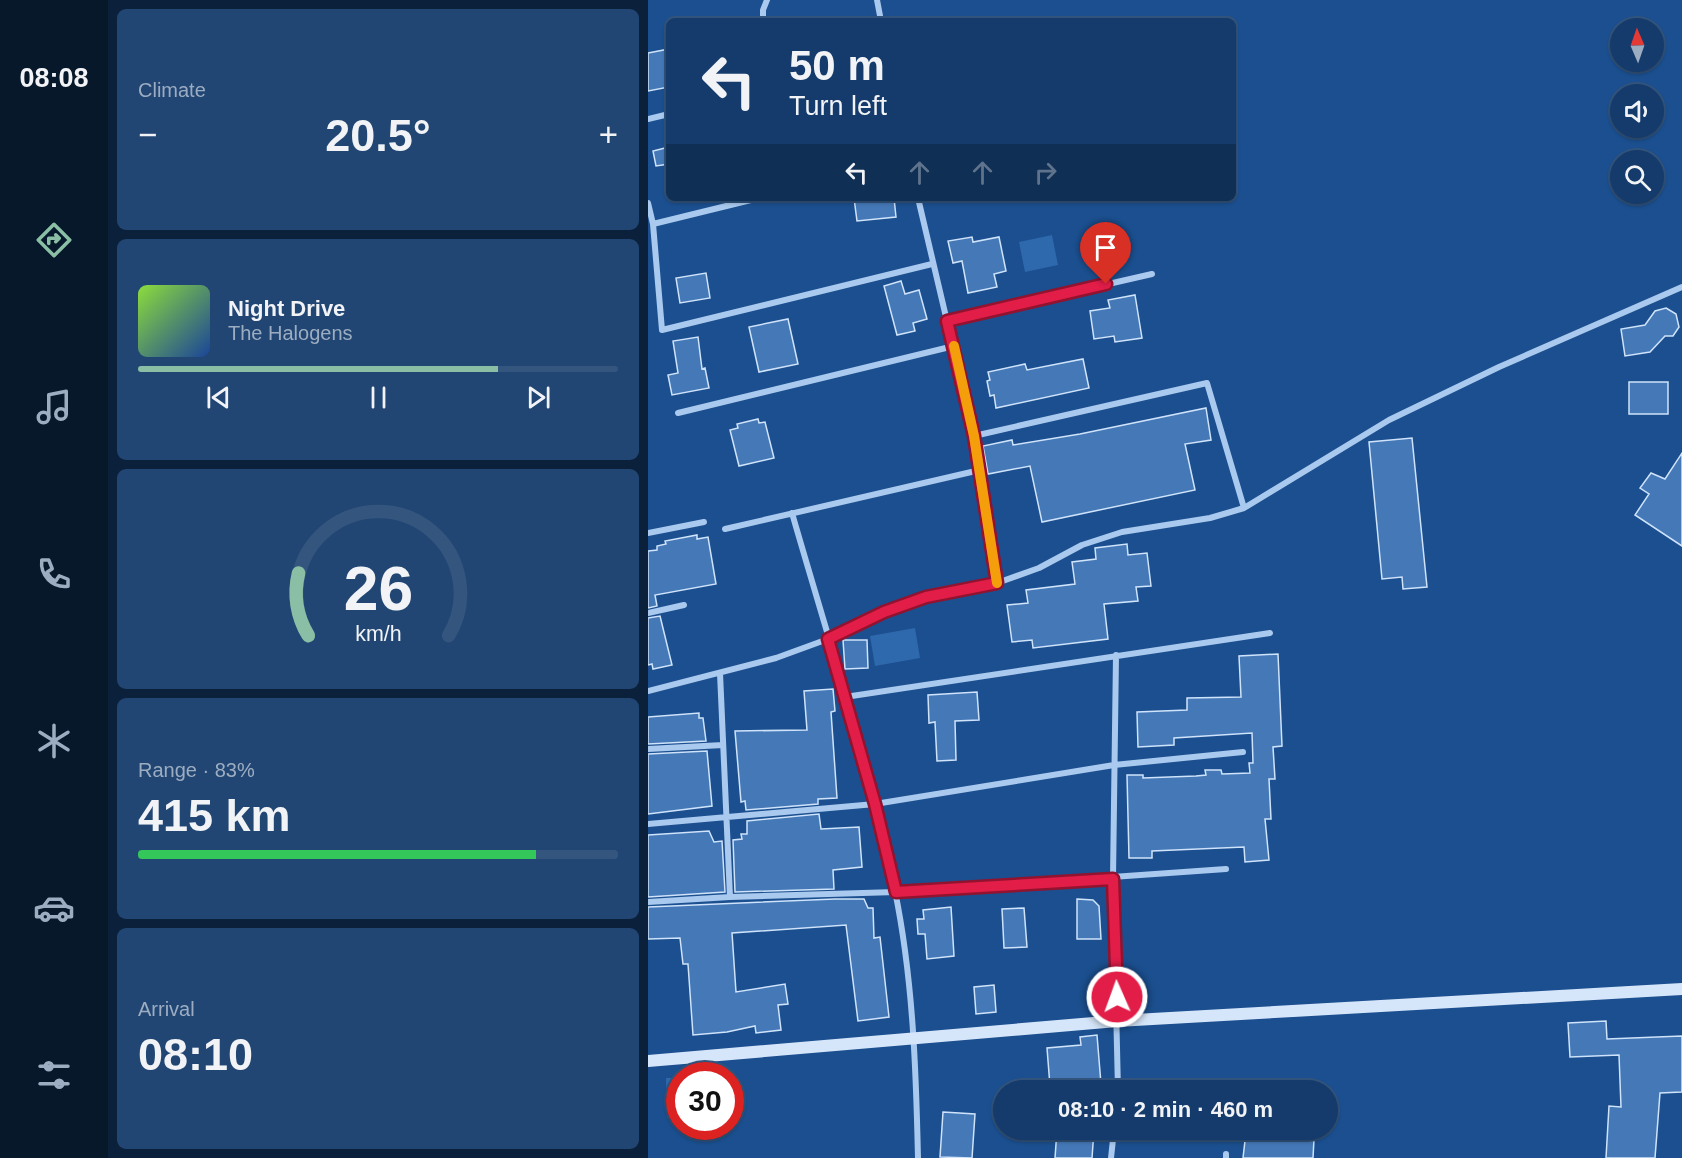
<!DOCTYPE html>
<html lang="en">
<head>
<meta charset="utf-8">
<style>
  body { margin:0; font-family:Helvetica,sans-serif; background:#214673; color:#f1f3f6; height:100vh; display:flex; flex-direction:column; font-size:22px; white-space:nowrap }
  * { box-sizing:border-box; margin:0 }
  p { font-size:20px; color:#9dadc1 }
  .icon { flex:none; width:33px; height:33px; fill:none; stroke:currentColor; stroke-width:2; stroke-linecap:round; stroke-linejoin:round }
  .map { position:relative; flex:1; overflow:hidden }
  .sheet { display:flex; flex-direction:column; gap:9px; padding:9px; background:#0b203b; width:540px }
  .sheet>* { flex:none }
  .guide { position:absolute; left:18px; top:18px; width:570px; height:183px; border-radius:9px; box-shadow:0 2px 4px #0004,0 0 0 2px #33557e; background:#143b6b; color:#f1f3f6; overflow:hidden }
  .needle { width:39px; rotate:358deg }
  .fabs { position:absolute; left:962px; top:18px; display:grid; gap:12px }
  .fabs a { display:grid; place-items:center; width:54px; height:54px; border-radius:50%; background:#143b6b; box-shadow:0 2px 4px #0004,0 0 0 2px #33557e; font-size:30px }
  .speed { position:absolute; left:18px; top:1062px; display:flex; gap:12px; font-size:30px; font-weight:700; text-align:center }
  .speed>* { display:grid; place-content:center; width:78px; height:78px; border-radius:50%; background:#143b6b; box-shadow:0 2px 4px #0004,0 0 0 2px #33557e; line-height:1 }
  .speed .limit { border:9px solid #d22; background:#fff; color:#111 }
  .pin { position:absolute; display:grid; place-items:center; width:51px; height:51px; color:#fff; margin:-62px -26px; border-radius:50% 50% 50% 0; rotate:-45deg; box-shadow:0 0 6px #0007 }
  .pin .icon { rotate:45deg }
  .me { position:absolute; width:66px; margin:-33px; rotate:358deg; stroke-linejoin:round; filter:drop-shadow(0 0 4px #0008) }
  .turn { display:flex; align-items:center; gap:21px; height:126px; padding:0 24px; font-size:27px }
  .turn .icon { width:78px; height:78px; stroke-width:2.5 }
  .turn b { display:block; font-size:42px; line-height:51px }
  .lanes { display:flex; align-items:center; height:57px; padding:0 24px; background:#0003; justify-content:center; gap:30px; direction:ltr }
  .lanes .off { opacity:.35 }
  .big { font-size:45px; font-weight:700; line-height:1.1 }
  .sheet .card { flex:1; display:flex; flex-direction:column; justify-content:center; gap:9px; min-width:0; padding:0 21px; border-radius:9px; background:#214673 }
  .sheet .dial { align-items:center; gap:0 }
  .dial svg { height:156px; overflow:visible; fill:none; stroke:#33557e; stroke-width:7; stroke-linecap:round; text-anchor:middle }
  .dial text { fill:#f1f3f6; stroke:none }
  .song { display:flex; align-items:center; gap:18px }
  .cover { width:72px; height:72px; border-radius:9px; background:linear-gradient(135deg,hsl(90 70% 55%),hsl(220 70% 35%)) }
  .played { height:6px; border-radius:3px; background:linear-gradient(90deg,#8abfa5 75%,#33557e 75%) }
  .keys { display:flex; justify-content:space-around; direction:ltr }
  .heat { display:flex; justify-content:space-between; align-items:center; font-size:33px; direction:ltr }
  .charge { height:9px; border-radius:4px; background:linear-gradient(90deg,#34c759 83%,#33557e 0) }
  .trip { position:absolute; left:345px; top:1080px; width:345px; height:60px; border-radius:30px; background:#143b6b; box-shadow:0 2px 4px #0004,0 0 0 2px #33557e; font-weight:700; line-height:60px; text-align:center }
  main { display:flex; flex:1; min-height:0 }
  .dock { display:flex; flex-direction:column; width:108px; justify-content:space-around; align-items:center; background:#08182b; color:#9dadc1 }
  .dock .icon { width:42px; height:42px }
  .dock .selected { color:#8abfa5 }
  .dock b { font-size:27px; color:#f1f3f6 }
  .map>svg:first-child { display:block }
  .green { fill:#2e69ad }
  .building { fill:#4478b7; stroke:#cfe3fa; stroke-width:1.5 }
  .lines { fill:none; stroke-linecap:round; stroke-linejoin:round }
  .street { stroke:#a9c9ee; stroke-width:6 }
  .secondary { stroke:#d6e6fa; stroke-width:12 }
  .route-casing { stroke:#92132f; stroke-width:15 }
  .route { stroke:#e11d48; stroke-width:10 }
  .slow { stroke:#f59e0b; stroke-width:10 }
</style>
</head>
<body>
<main>
<nav class="dock">
<b>08:08</b>
<svg class="icon selected" aria-label="directions" viewBox="0 0 24 24"><path d="M12 3l9 9-9 9-9-9zM9 14v-3h6M13 9l2 2-2 2"/></svg>
<svg class="icon" aria-label="music" viewBox="0 0 24 24"><path d="M9 18V5l10-2v13"/><circle cx="6" cy="18" r="3"/><circle cx="16" cy="16" r="3"/></svg>
<svg class="icon" aria-label="phone" viewBox="0 0 24 24"><path d="M5 4h4l2 5-3 2q2 4 5 5l2-3 5 2v4C11 20 4 13 5 4z"/></svg>
<svg class="icon" aria-label="climate" viewBox="0 0 24 24"><path d="M12 3v18M4 7l16 10M4 17L20 7"/></svg>
<svg class="icon" aria-label="car" viewBox="0 0 24 24"><path d="M5 17H2v-5l4-1 3-4h7l3 4 3 1v5h-3M9 17h6M6 11h13"/><circle cx="7" cy="17" r="2"/><circle cx="17" cy="17" r="2"/></svg>
<svg class="icon" aria-label="filters" viewBox="0 0 24 24"><path d="M4 7h16M4 17h16"/><circle cx="9" cy="7" r="2"/><circle cx="15" cy="17" r="2"/></svg>
</nav>
<section class="sheet">
<div class="card"><p>Climate</p>
<div class="heat"><a>−</a><b class="big">20.5°</b><a>+</a></div>
</div>
<div class="card">
<div class="song"><i class="cover"></i><div><b>Night Drive</b><p>The Halogens</p></div></div>
<div class="played"></div>
<div class="keys"><svg class="icon" aria-label="previous" viewBox="0 0 24 24"><path d="M18 5L8 12l10 7zM5 5v14"/></svg><svg class="icon" aria-label="pause" viewBox="0 0 24 24"><path d="M8 5v14M16 5v14"/></svg><svg class="icon" aria-label="next" viewBox="0 0 24 24"><path d="M6 5l10 7-10 7zM19 5v14"/></svg></div>
</div>
<div class="card dial"><svg viewBox="0 0 100 80">
<path d="M14 69A42 42 0 1 1 86 69"/>
<path d="M14 69A42 42 0 0 1 9 37" stroke="#8abfa5"/>
<text x="50" y="56" font-size="32" font-weight="700">26</text>
<text x="50" y="72" font-size="11">km/h</text>
</svg></div>
<div class="card"><p>Range · 83%</p><b class="big">415 km</b><div class="charge"></div></div>
<div class="card"><p>Arrival</p><b class="big">08:10</b></div>
</section>
<div class="map">
<svg width="1034" height="1158" viewBox="0 0 1034 1158">
  <rect width="100%" height="100%" fill="#1b4f8f"/>
  <path class="green" d="M 404,235 L 410,265 L 377,272 L 371,242 Z
    M 267,628 L 272,658 L 227,666 L 222,636 Z
    M 18,1078 L 31,1078 L 31,1118 L 19,1118 Z"/>
  <path class="building" d="M 21,49 L 21,87 L 0,91 L 0,53 Z
    M 21,147 L 21,164 L 8,166 L 5,151 Z
    M 206,198 L 246,198 L 248,217 L 209,221 Z
    M 324,237 L 325,242 L 351,237 L 358,271 L 346,274 L 349,287 L 320,293 L 314,261 L 305,263 L 300,241 Z
    M 58,273 L 62,298 L 32,303 L 28,278 Z
    M 253,281 L 257,294 L 271,290 L 279,319 L 265,323 L 267,331 L 249,335 L 236,286 Z
    M 487,295 L 494,338 L 467,342 L 466,336 L 446,339 L 442,311 L 462,308 L 460,300 Z
    M 1018,308 L 1028,314 L 1031,327 L 1025,336 L 1017,336 L 1002,352 L 977,356 L 973,329 L 997,325 L 1007,311 Z
    M 140,319 L 150,364 L 111,372 L 101,327 Z
    M 50,337 L 54,369 L 57,368 L 61,388 L 24,395 L 20,375 L 30,373 L 25,341 Z
    M 435,359 L 441,388 L 348,408 L 346,395 L 342,396 L 339,381 L 342,380 L 340,372 L 377,364 L 379,370 Z
    M 981,382 L 1020,382 L 1020,414 L 981,414 Z
    M 558,408 L 563,440 L 537,444 L 547,490 L 394,522 L 382,466 L 340,474 L 335,446 L 364,440 L 365,445 L 432,434 Z
    M 110,419 L 111,423 L 117,422 L 126,458 L 91,466 L 82,430 L 90,428 L 89,424 Z
    M 764,438 L 779,587 L 755,589 L 754,577 L 734,579 L 721,442 Z
    M 1034,453 L 1034,546 L 987,515 L 1001,494 L 992,488 L 1003,473 L 1017,479 Z
    M 49,535 L 49,539 L 60,537 L 68,584 L 7,595 L 9,606 L 0,608 L 0,551 L 9,550 L 9,546 L 18,544 L 17,541 Z
    M 479,544 L 480,555 L 499,553 L 503,586 L 488,587 L 490,601 L 456,604 L 460,639 L 385,648 L 384,640 L 364,642 L 359,605 L 380,603 L 378,590 L 427,584 L 424,562 L 448,559 L 447,548 Z
    M 12,616 L 24,665 L 5,669 L 4,664 L 0,665 L 0,618 Z
    M 195,640 L 219,640 L 220,668 L 197,669 Z
    M 630,654 L 634,746 L 625,747 L 627,779 L 621,779 L 623,819 L 617,819 L 621,860 L 597,862 L 596,847 L 504,851 L 504,858 L 481,858 L 479,775 L 495,775 L 495,778 L 548,776 L 558,775 L 557,770 L 573,770 L 574,774 L 602,773 L 601,763 L 605,763 L 604,733 L 526,738 L 526,745 L 490,747 L 489,712 L 539,710 L 539,698 L 593,697 L 591,656 Z
    M 185,689 L 187,711 L 183,712 L 189,798 L 170,799 L 170,804 L 98,810 L 97,801 L 93,802 L 87,731 L 159,730 L 156,691 Z
    M 329,692 L 331,720 L 307,721 L 308,760 L 289,761 L 287,722 L 281,723 L 280,695 Z
    M 51,713 L 51,718 L 55,718 L 58,741 L 0,744 L 0,717 Z
    M 59,751 L 64,806 L 0,814 L 0,754 Z
    M 171,814 L 173,829 L 211,827 L 214,867 L 185,870 L 186,889 L 87,892 L 85,840 L 94,839 L 93,834 L 99,834 L 99,821 Z
    M 61,831 L 66,842 L 74,841 L 77,892 L 0,897 L 0,835 Z
    M 187,899 L 216,899 L 220,908 L 225,908 L 226,938 L 232,937 L 241,1017 L 210,1021 L 198,925 L 84,933 L 88,992 L 137,984 L 140,1004 L 130,1005 L 133,1030 L 108,1033 L 107,1026 L 79,1032 L 45,1035 L 40,964 L 35,964 L 32,938 L 0,939 L 0,907 Z
    M 429,899 L 445,900 L 451,906 L 453,939 L 429,939 Z
    M 303,907 L 306,956 L 279,959 L 277,934 L 270,934 L 269,919 L 276,919 L 275,910 Z
    M 376,908 L 379,947 L 356,948 L 354,909 Z
    M 346,985 L 348,1012 L 328,1014 L 326,987 Z
    M 958,1021 L 959,1039 L 1034,1036 L 1034,1092 L 1012,1093 L 1007,1158 L 958,1158 L 961,1106 L 973,1107 L 971,1055 L 922,1057 L 920,1023 Z
    M 449,1035 L 453,1084 L 402,1086 L 399,1048 L 433,1045 L 432,1037 Z
    M 295,1112 L 327,1114 L 324,1158 L 292,1157 Z
    M 409,1130 L 446,1130 L 444,1158 L 407,1158 Z
    M 598,1132 L 666,1139 L 665,1158 L 595,1158 Z"/>
  <g class="lines">
    <path class="street" d="M 229,0 L 233,21
      M 115,21 L 115,10 L 119,0
      M 0,119 L 21,114
      M 0,203 L 5,224 L 14,330 L 284,264
      M 5,224 L 111,198
      M 299,321 L 504,274
      M 30,413 L 306,346
      M 326,436 L 349,583
      M 596,508 L 741,420 L 851,367 L 1034,287
      M 144,513 C 180,638 221,763 247,891 C 265,979 268,1069 270,1158
      M 77,529 L 332,470
      M 0,533 L 56,522
      M 0,613 L 36,605
      M 468,655 L 465,878 L 470,1090
      M 72,673 L 82,897 L 248,892 L 578,869
      M 0,691 L 128,658 L 180,639 L 236,611 L 278,597 L 349,583 L 391,568 L 434,545 L 474,532 L 562,518 L 596,508 L 559,383 L 326,436 L 270,198
      M 197,697 L 622,633
      M 0,749 L 75,745
      M 0,824 L 227,804 L 466,765 L 595,752
      M 0,902 L 82,897
      M 463,1158 L 466,1130
      M 578,1158 L 578,1154"/>
    <path class="secondary" d="M 0,1061 L 469,1021 L 1034,989"/>
  </g>
  <g class="lines">
    <g class="route-casing">
      <path id="route" d="M 458,284 L 299,321 L 326,436 L 349,583 L 278,597 L 236,612 L 180,639 L 227,804 L 248,892 L 465,879 L 469,997"/>
    </g>
    <use href="#route" class="route"/>
    <path class="slow" d="M 306,346 L 326,436 L 349,583"/>
  </g>
</svg>
<div class="fabs">
<a><svg class="needle" viewBox="-14 -14 28 28"><path d="M0-13l5 13h-10z" fill="#e53935"/><path d="M0 13l5-13h-10z" fill="#9dadc1"/></svg></a>
<a><svg class="icon" aria-label="sound" viewBox="0 0 24 24"><path d="M4 9h4l5-4v14l-5-4H4zM17 9q2 3 0 6"/></svg></a>
<a><svg class="icon" aria-label="search" viewBox="0 0 24 24"><circle cx="10" cy="10" r="6"/><path d="M15 15l6 6"/></svg></a>
</div>
<div class="speed"><div class="limit">30</div></div>
<div class="pin" style="left:458px;top:284px;background:#d93025"><svg class="icon" aria-label="arrive" viewBox="0 0 24 24"><path d="M6 21V4h12l-3 4 3 4H6"/></svg></div>
<svg class="me" style="left:469px;top:997px" viewBox="-20 -20 40 40"><circle r="17" fill="#e11d48" stroke="#fff" stroke-width="3"/><path d="M0-11L8 9 0 5-8 9z" fill="#fff"/></svg>
<div class="trip">08:10 · 2 min · 460 m</div>
<div class="guide">
<div class="turn"><svg class="icon" aria-label="left" viewBox="0 0 24 24"><path d="M17 20v-9H6M10 6l-5 5 5 5"/></svg><div><b>50 m</b>Turn left</div></div>
<div class="lanes"><svg class="icon" aria-label="left" viewBox="0 0 24 24"><path d="M17 20v-9H6M10 6l-5 5 5 5"/></svg><svg class="icon off" aria-label="ahead" viewBox="0 0 24 24"><path d="M12 20V5M6 11l6-6 6 6"/></svg><svg class="icon off" aria-label="ahead" viewBox="0 0 24 24"><path d="M12 20V5M6 11l6-6 6 6"/></svg><svg class="icon off" aria-label="right" viewBox="0 0 24 24"><path d="M7 20v-9h11M14 6l5 5-5 5"/></svg></div>
</div>
</div>
</main>
</body>
</html>
